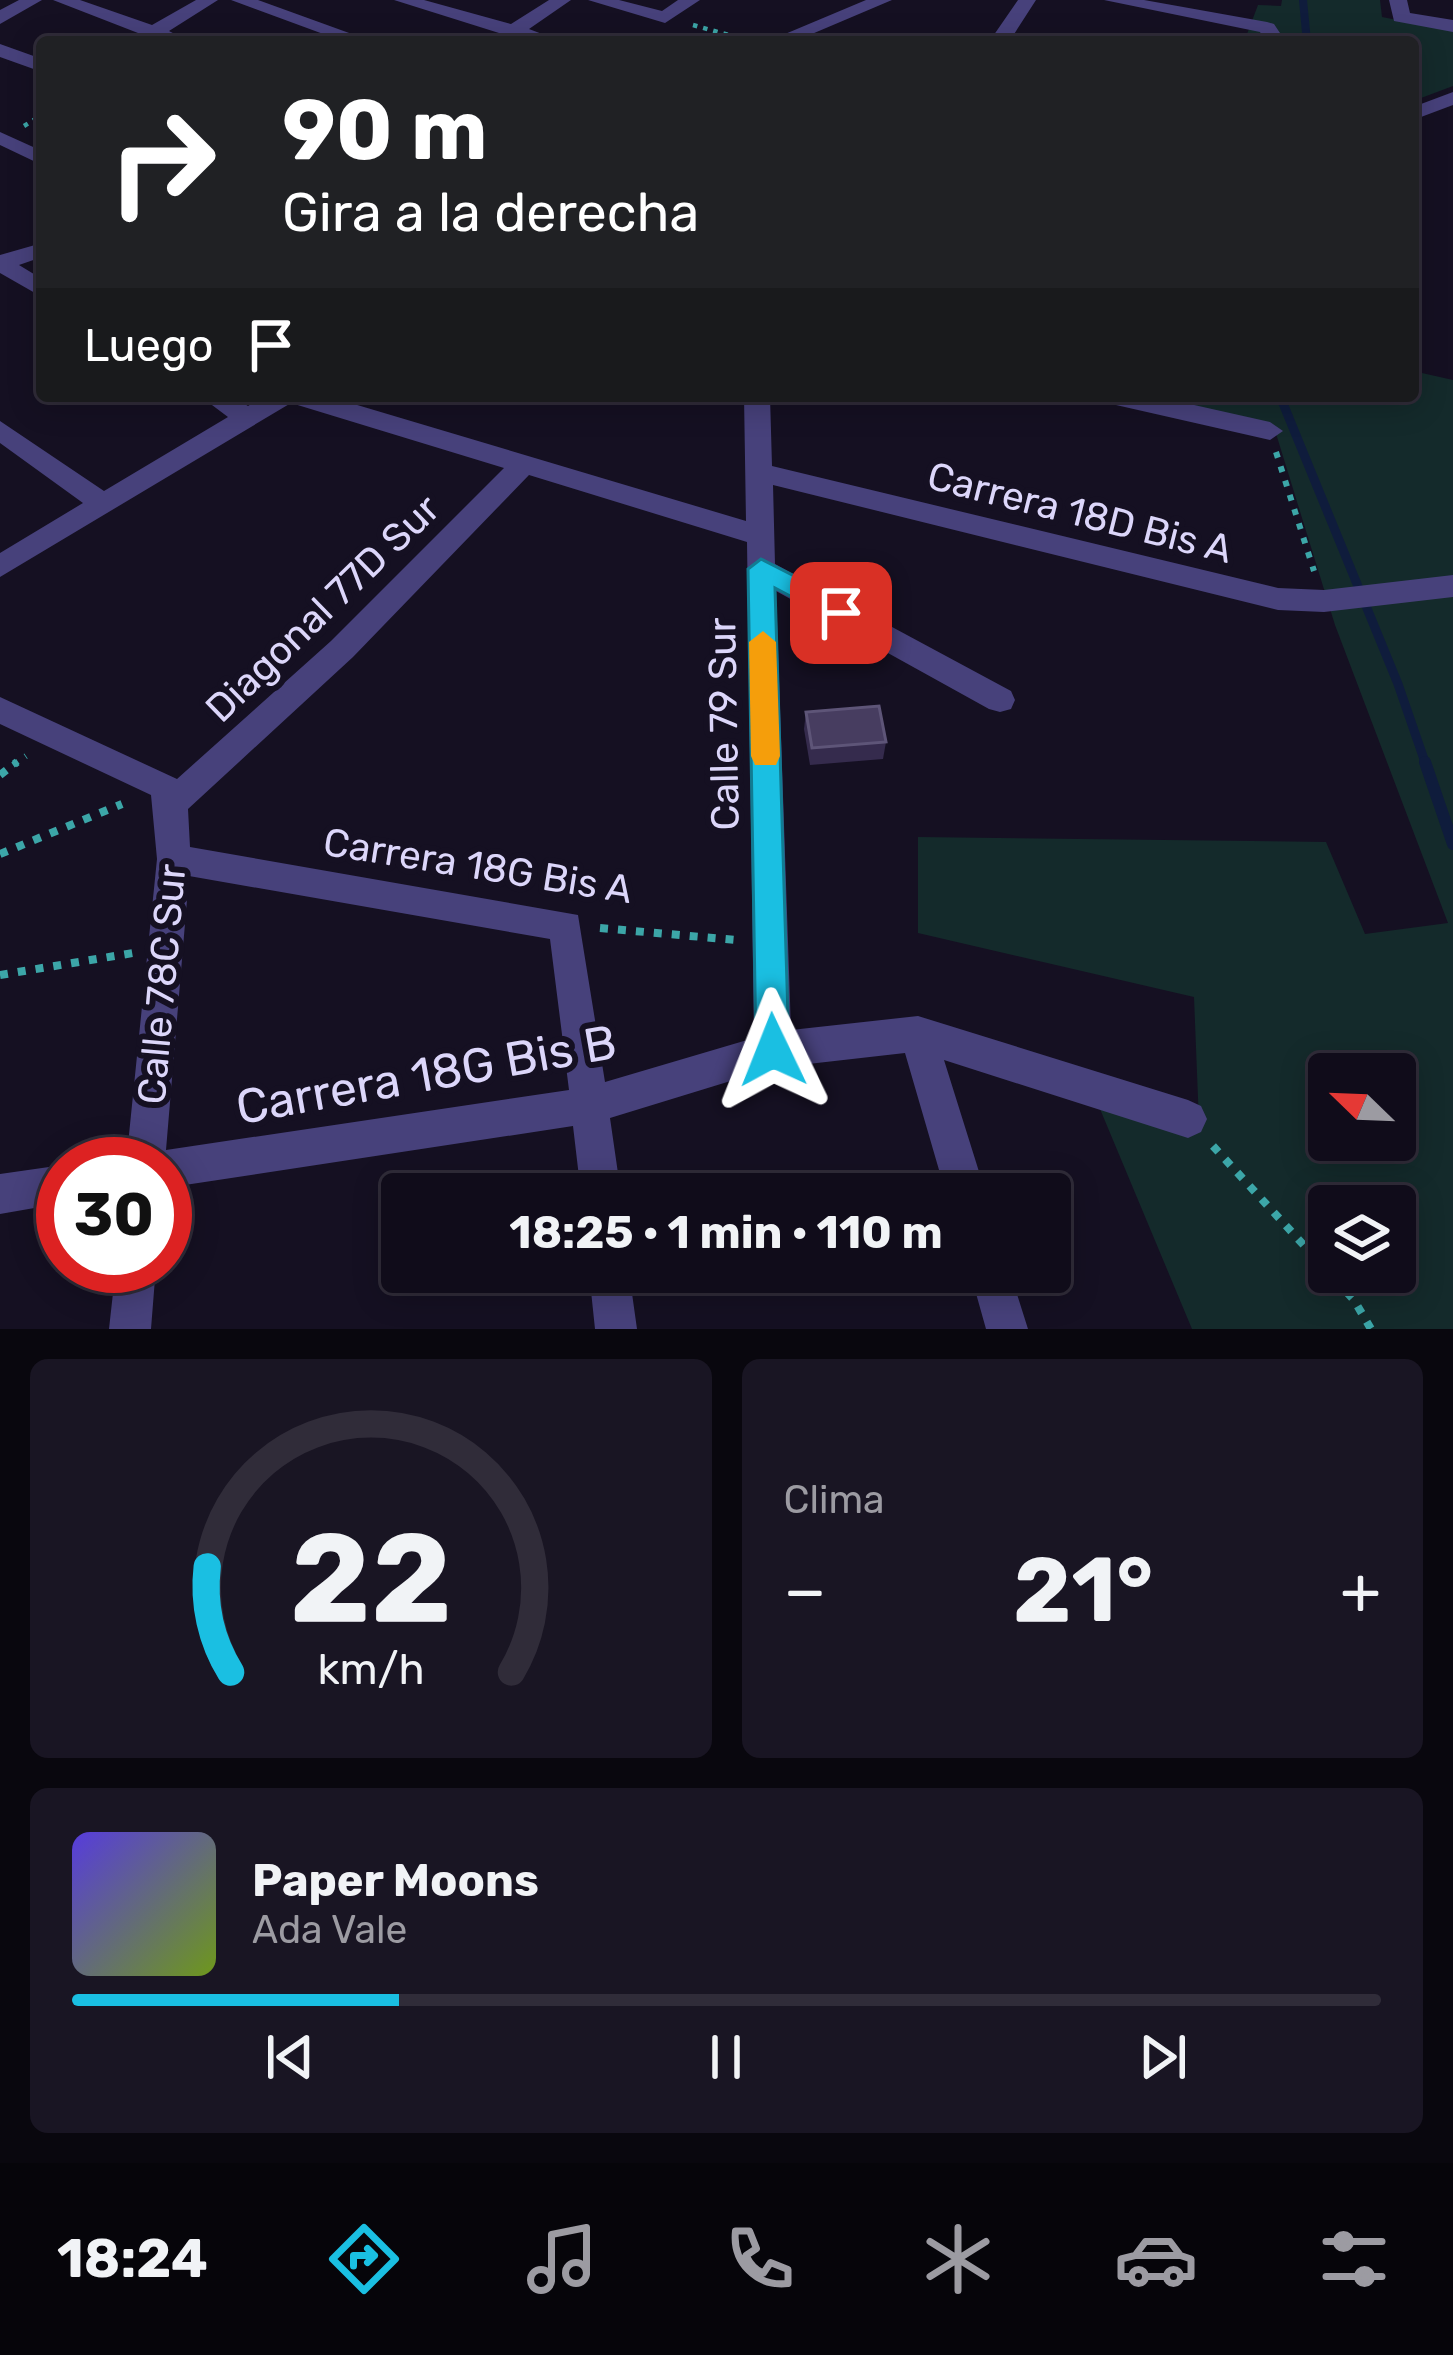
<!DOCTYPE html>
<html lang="es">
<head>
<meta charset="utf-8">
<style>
  body { margin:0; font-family:Rubik,sans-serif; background:#191523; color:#f1f3f6; height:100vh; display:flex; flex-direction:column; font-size:45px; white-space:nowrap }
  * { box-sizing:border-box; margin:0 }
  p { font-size:39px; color:#9c9ba2 }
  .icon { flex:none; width:66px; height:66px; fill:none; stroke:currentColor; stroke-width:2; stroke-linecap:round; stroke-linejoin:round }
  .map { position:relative; height:1329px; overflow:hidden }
  .sheet { display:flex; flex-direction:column; gap:30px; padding:30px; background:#09070e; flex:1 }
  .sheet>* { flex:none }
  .banner { position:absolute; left:36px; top:36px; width:1383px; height:366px; border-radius:12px; box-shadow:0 6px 30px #0003,0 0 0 3px #302c39; background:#202124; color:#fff; overflow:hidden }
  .needle { width:78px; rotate:293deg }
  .tools { position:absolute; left:1308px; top:1053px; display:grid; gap:24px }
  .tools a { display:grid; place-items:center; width:108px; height:108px; border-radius:12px; background:#100c1a; box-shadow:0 6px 30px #0003,0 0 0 3px #302c39; font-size:60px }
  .speed { position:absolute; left:36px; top:1137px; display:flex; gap:24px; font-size:60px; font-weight:700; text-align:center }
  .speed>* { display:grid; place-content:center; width:156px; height:156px; border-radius:50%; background:#100c1a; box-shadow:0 6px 30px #0003,0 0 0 3px #302c39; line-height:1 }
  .speed .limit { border:18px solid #d22; background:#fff; color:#111 }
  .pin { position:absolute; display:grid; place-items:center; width:102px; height:102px; color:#fff; margin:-51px; border-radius:24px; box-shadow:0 6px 18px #0006 }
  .me { position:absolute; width:132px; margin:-66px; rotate:358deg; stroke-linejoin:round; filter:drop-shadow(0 0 9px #0008) }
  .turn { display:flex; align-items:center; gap:42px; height:252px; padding:0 48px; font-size:54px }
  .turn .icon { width:156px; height:156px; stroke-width:2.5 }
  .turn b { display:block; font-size:84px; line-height:102px }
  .then { display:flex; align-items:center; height:114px; padding:0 48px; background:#0003; gap:24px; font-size:45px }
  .big { font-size:90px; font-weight:700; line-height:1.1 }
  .sheet .widget { flex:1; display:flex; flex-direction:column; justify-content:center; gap:18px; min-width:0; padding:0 42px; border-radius:18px; background:#191523 }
  .sheet .dial { align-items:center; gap:0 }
  .dial svg { height:312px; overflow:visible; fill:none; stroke:#302c39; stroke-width:7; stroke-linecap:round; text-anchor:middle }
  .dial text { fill:#f1f3f6; stroke:none }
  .song { display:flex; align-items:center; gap:36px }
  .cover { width:144px; height:144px; border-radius:18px; background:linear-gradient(135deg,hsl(250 70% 55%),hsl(80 70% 35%)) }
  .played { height:12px; border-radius:6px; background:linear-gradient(90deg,#1abfe2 25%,#302c39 25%) }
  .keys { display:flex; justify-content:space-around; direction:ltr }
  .heat { display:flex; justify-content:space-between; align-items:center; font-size:66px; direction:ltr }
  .sheet .tiles { flex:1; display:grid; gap:30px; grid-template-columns:1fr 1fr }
  .widget:last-child { grid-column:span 2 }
  .trip { position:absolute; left:381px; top:1173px; width:690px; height:120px; border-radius:12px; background:#100c1a; box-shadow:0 6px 30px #0003,0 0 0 3px #302c39; font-weight:700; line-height:120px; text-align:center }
  .menu { display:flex; height:192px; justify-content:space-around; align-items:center; background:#06050a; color:#9c9ba2 }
  .menu .icon { width:84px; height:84px }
  .menu .on { color:#1abfe2 }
  .menu b { font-size:54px; color:#f1f3f6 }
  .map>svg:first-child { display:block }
  .green { fill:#142a2b; fill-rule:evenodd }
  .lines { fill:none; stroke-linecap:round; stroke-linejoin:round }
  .stream-far2 { stroke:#0f1c3c; stroke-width:8 }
  .stream-far1 { stroke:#0f1c3c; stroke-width:9 }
  .stream { stroke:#0f1c3c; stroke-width:12 }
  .path-far2 { stroke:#3ca6a8; stroke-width:4.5; stroke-dasharray:4.5 6; stroke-linecap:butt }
  .path-far1 { stroke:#3ca6a8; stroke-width:6; stroke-dasharray:6 9; stroke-linecap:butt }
  .path { stroke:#3ca6a8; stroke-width:8; stroke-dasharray:8 10; stroke-linecap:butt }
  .minor { fill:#47417b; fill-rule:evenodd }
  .wall { fill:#352b4d }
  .building { fill:#473d60; stroke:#5e5578; stroke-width:3 }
  .route { fill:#1abfe2; stroke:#117c93; stroke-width:3 }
  .slow { fill:#f59e0b }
  .labels { text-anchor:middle; stroke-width:12; stroke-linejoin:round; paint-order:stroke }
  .street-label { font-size:39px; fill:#dcd6fa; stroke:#151022 }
  .near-street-label { font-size:48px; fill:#dcd6fa; stroke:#151022 }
</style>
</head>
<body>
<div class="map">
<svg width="1453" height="1329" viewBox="0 0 1453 1329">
  <rect width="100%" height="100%" fill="#151022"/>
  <path class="green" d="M 1282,0 L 1380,0 L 1382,17 L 1453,31 L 1453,86 L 1413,101 L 1413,42 L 1244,42 L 1258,5 L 1281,6 Z
    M 1413,371 L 1453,380 L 1453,1329 L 1192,1329 L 1095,1097 L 1199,1123 L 1194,997 L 918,933 L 918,837 L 1326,842 L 1365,934 L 1448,923 L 1335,625 L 1274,427 L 1148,396 L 1413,396 ZM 1329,1074 L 1395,1074 L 1395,1140 L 1329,1140 ZM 1329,1206 L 1395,1206 L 1395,1272 L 1329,1272 Z"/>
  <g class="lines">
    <path class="stream-far2" d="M 1303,0 L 1307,42"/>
    <path class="stream-far1" d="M 1280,396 L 1398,684 L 1426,765"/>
    <path class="stream" d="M 1425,762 L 1453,844"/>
    <path class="path-far2" d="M 693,25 L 750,41
      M 24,126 L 42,115"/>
    <path class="path-far1" d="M 1276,452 L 1314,571
      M 13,765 L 26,756"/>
    <path class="path" d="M 0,775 L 17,762
      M 0,854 L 122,804
      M 600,928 L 736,940
      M 0,975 L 133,953
      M 1213,1146 L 1354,1300 L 1371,1329"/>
    <path class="minor" d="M 19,0 L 42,0 L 0,24 L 0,10 Z
      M 53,0 L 80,0 L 152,25 L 196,0 L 218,0 L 169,31 L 190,42 L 134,42 L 138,33 Z
      M 231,0 L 258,0 L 374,42 L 345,42 Z
      M 394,0 L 424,0 L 511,24 L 549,0 L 571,0 L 529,29 L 563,42 L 499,40 L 499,33 Z
      M 588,0 L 619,0 L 662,11 L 678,0 L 700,0 L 665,23 Z
      M 866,0 L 892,0 L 793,42 L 766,42 Z
      M 1018,0 L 1036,0 L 1009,42 L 989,42 Z
      M 1104,0 L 1144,0 L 1267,22 L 1274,24 L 1286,42 L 1266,42 L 1260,32 Z
      M 1389,0 L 1407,0 L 1410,13 L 1453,20 L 1453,32 L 1394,21 Z
      M 0,44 L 42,59 L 42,72 L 0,57 Z
      M 1453,92 L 1453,105 L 1413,120 L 1413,107 Z
      M 0,132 L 42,151 L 42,165 L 0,145 Z
      M 42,243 L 42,257 L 19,265 L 42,279 L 42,297 L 0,273 L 0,255 Z
      M 200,396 L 232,396 L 248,406 L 264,396 L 327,396 L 746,521 L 744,396 L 770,396 L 772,466 L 1278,588 L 1324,590 L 1453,575 L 1453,597 L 1324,612 L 1278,610 L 773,485 L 775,564 L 1011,691 L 1015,700 L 1011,709 L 1000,712 L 989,709 L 776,591 L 791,1030 L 918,1016 L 1188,1100 L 1201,1106 L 1207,1119 L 1201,1132 L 1188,1138 L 944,1060 L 986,1194 L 946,1194 L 905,1053 L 773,1068 L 610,1118 L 621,1194 L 581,1194 L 573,1126 L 165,1188 L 165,1164 L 126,1164 L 157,859 L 151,795 L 0,724 L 0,697 L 177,779 L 331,641 L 504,468 L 291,403 L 0,577 L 0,553 L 83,503 L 0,443 L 0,421 L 104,491 L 228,417 ZM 529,475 L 747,542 L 754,1038 L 605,1082 L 578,915 L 190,847 L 188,809 L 353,657 ZM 189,876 L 550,939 L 569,1090 L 166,1150 Z
      M 1103,396 L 1154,396 L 1270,422 L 1283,431 L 1270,440 L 1116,405 Z
      M 63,1165 L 63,1203 L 0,1214 L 0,1174 Z
      M 116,1266 L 156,1266 L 151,1329 L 109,1329 Z
      M 589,1272 L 629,1272 L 637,1329 L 595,1329 Z
      M 970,1272 L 1010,1272 L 1028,1329 L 986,1329 Z"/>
  </g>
  <path class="wall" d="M 806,712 L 886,742 L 883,759 L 810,765 L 804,729 Z"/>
  <path class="building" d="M 879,706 L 886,742 L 812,748 L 806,712 Z"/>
  <path class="route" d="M 761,559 L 851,605 L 854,613 L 841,623 L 775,588 L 789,1050 L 785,1061 L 773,1066 L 761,1061 L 756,1050 L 748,569 Z"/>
  <path class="slow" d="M 763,631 L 776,642 L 780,756 L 776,765 L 755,765 L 751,756 L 749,642 Z"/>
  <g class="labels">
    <g class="street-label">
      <text transform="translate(1080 512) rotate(14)" y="14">Carrera 18D Bis A</text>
      <text transform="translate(322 608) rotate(-44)" y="14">Diagonal 77D Sur</text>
      <text transform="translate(723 724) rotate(-91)" y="14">Calle 79 Sur</text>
      <text transform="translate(478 865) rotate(9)" y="14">Carrera 18G Bis A</text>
      <text transform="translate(161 984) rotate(-85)" y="14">Calle 78C Sur</text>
    </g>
    <g class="near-street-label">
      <text transform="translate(426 1074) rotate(-10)" y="17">Carrera 18G Bis B</text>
    </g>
  </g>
</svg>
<div class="tools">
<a><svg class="needle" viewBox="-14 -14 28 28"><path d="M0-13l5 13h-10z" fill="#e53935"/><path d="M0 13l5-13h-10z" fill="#9c9ba2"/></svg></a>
<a><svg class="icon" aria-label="layers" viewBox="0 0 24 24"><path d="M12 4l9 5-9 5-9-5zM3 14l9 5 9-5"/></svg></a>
</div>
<div class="speed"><div class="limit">30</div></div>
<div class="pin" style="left:841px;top:613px;background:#d93025"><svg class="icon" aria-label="arrive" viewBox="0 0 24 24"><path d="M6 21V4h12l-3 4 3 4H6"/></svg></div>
<svg class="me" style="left:773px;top:1050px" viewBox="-20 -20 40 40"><path d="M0-17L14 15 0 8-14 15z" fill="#1abfe2" stroke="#fff" stroke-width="4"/></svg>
<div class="trip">18:25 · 1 min · 110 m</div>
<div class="banner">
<div class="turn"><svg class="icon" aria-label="right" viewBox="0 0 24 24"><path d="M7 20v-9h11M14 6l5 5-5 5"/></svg><div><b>90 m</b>Gira a la derecha</div></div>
<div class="then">Luego<svg class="icon" aria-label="arrive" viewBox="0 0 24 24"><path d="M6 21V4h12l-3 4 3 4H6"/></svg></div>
</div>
</div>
<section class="sheet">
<div class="tiles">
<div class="widget dial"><svg viewBox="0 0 100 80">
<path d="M14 69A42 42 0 1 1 86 69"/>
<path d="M14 69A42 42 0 0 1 8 42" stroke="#1abfe2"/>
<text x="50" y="56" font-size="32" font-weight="700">22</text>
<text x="50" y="72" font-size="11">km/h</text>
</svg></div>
<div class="widget"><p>Clima</p>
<div class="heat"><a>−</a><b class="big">21°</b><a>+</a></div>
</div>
<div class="widget">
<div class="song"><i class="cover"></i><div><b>Paper Moons</b><p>Ada Vale</p></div></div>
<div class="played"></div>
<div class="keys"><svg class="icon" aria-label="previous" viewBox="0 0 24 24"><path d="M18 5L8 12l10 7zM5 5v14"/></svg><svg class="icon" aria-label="pause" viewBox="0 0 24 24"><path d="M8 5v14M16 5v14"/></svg><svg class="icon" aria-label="next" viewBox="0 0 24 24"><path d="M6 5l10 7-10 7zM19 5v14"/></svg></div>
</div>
</div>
</section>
<nav class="menu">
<b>18:24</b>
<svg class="icon on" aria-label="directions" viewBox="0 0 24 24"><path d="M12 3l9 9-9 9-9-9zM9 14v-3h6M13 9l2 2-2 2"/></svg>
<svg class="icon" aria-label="music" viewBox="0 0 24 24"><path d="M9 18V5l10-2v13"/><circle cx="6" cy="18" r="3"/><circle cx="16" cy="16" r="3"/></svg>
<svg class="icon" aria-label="phone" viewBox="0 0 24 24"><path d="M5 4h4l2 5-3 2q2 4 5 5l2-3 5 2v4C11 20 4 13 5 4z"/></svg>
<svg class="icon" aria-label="climate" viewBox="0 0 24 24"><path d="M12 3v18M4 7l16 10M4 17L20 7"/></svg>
<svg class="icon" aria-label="car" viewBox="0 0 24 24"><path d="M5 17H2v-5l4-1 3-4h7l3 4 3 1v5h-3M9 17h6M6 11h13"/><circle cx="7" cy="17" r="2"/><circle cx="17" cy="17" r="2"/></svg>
<svg class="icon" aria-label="filters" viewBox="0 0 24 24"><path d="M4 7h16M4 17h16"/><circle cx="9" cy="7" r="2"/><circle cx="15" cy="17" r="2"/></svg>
</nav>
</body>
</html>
